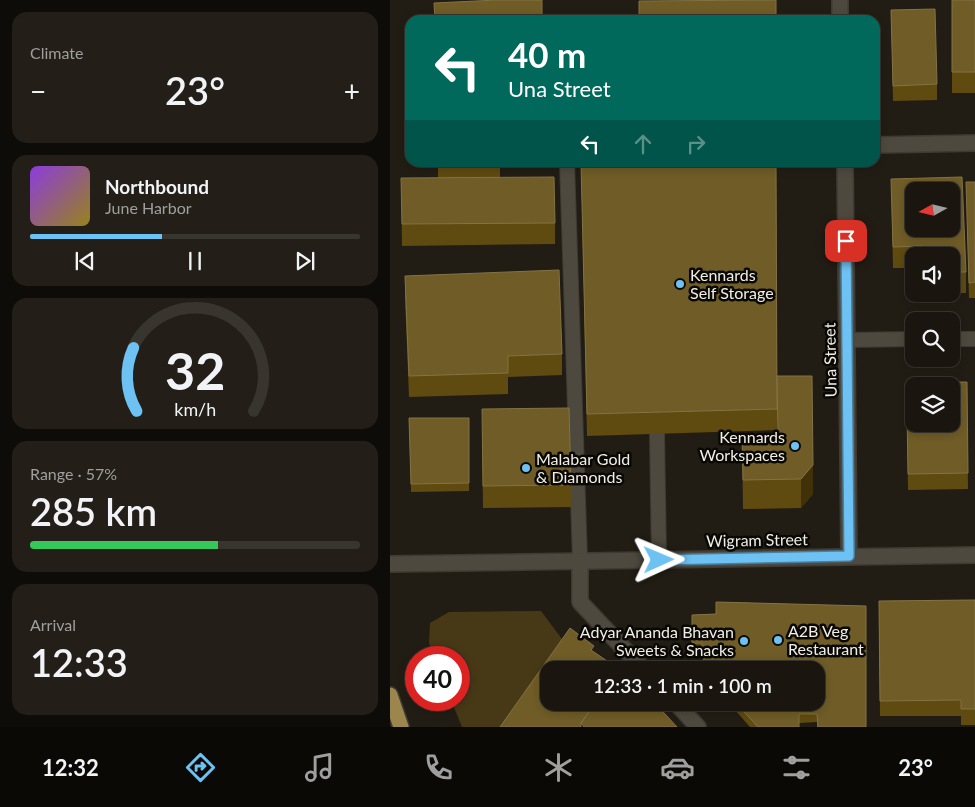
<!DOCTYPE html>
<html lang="en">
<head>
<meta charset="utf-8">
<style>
  body { margin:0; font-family:Lato,sans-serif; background:#231f18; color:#f1f3f6; height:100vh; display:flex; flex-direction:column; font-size:19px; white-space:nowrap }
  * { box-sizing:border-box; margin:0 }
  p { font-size:16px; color:#9f9f9e }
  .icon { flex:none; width:28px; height:28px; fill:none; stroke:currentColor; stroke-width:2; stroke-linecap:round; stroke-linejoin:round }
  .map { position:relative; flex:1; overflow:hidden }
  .panel { display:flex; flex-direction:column; gap:12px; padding:12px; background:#0e0c08; width:390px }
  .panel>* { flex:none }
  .banner { position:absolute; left:15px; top:15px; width:475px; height:152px; border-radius:15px; box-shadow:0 2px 8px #0003,0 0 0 1px #38352f; background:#00695c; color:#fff; overflow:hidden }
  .needle { width:32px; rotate:262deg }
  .controls { position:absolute; left:515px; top:182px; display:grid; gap:10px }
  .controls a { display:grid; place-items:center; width:55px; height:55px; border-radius:10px; background:#1a160f; box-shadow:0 2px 8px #0003,0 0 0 1px #38352f; font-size:25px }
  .speed { position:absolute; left:15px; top:646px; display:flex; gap:10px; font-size:25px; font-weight:700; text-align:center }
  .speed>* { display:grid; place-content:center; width:65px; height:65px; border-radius:50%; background:#1a160f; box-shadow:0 2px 8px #0003,0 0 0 1px #38352f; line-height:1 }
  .speed .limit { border:8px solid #d22; background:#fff; color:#111 }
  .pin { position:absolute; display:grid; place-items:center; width:42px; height:42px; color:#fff; margin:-21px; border-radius:10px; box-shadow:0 2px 8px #0006 }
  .me { position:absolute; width:55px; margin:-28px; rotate:89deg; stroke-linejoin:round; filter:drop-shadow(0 0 4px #0008) }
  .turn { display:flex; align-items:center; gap:18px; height:105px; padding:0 20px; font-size:22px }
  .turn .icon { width:65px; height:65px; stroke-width:2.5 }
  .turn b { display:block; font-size:35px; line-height:42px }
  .lanes { display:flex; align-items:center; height:48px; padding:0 20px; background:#0003; justify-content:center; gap:25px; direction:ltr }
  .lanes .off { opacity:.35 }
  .big { font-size:38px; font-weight:600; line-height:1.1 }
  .panel .tile { flex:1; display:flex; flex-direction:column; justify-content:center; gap:8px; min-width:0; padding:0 18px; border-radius:15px; background:#231f18 }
  .panel .dial { align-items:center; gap:0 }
  .dial svg { height:130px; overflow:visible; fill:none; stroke:#38352f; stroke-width:7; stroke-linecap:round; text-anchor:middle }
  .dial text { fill:#f1f3f6; stroke:none }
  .song { display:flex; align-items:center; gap:15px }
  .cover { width:60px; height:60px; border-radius:8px; background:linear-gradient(135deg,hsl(270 70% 55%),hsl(50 70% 35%)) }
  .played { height:5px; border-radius:2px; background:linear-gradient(90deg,#6ec2f3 40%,#38352f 40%) }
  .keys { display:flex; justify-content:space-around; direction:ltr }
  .heat { display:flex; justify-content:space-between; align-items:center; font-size:28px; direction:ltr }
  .charge { height:8px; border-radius:4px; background:linear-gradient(90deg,#34c759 57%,#38352f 0) }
  .trip { position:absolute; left:150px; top:661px; width:285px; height:50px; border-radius:15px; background:#1a160f; box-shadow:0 2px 8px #0003,0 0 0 1px #38352f; font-weight:600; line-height:50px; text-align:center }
  .menu { display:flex; height:80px; justify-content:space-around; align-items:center; background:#0a0906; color:#9f9f9e }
  .menu .icon { width:35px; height:35px }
  .menu .current { color:#6ec2f3 }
  .menu b { font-size:22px; color:#f1f3f6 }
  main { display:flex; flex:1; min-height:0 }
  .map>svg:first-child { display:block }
  .green { fill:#473816 }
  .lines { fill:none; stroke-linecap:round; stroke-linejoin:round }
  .lane-casing { stroke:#3e3a34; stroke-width:16 }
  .street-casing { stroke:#3e3a34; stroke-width:18 }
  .secondary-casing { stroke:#3e3a34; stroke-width:18 }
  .primary-casing { stroke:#3e3a34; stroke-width:18 }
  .lane { stroke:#4e493e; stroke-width:14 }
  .street { stroke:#4e493e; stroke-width:15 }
  .secondary { stroke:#4e493e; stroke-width:15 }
  .primary { stroke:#9d854e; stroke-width:15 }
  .wall { fill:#5f4a10 }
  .shaded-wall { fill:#403108 }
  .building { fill:#6f5c27; stroke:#837345; fill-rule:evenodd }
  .route-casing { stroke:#487e9e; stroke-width:12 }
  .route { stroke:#6ec2f3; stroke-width:9 }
  .poi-dot { fill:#6ec2f3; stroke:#0a0805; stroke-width:2 }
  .labels { text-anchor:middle; stroke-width:5; stroke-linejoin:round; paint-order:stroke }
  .poi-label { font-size:16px; fill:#f1eee7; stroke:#0a0805; text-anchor:start }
  .street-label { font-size:16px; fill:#f1eee7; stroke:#0a0805 }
</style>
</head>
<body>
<main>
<section class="panel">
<div class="tile"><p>Climate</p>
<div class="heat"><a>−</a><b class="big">23°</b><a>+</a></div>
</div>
<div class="tile">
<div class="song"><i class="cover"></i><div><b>Northbound</b><p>June Harbor</p></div></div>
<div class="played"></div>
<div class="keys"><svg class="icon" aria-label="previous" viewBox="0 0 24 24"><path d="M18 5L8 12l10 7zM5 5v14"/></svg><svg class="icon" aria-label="pause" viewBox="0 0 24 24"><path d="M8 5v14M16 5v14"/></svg><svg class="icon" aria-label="next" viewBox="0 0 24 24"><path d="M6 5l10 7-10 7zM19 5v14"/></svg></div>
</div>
<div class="tile dial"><svg viewBox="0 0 100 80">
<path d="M14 69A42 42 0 1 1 86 69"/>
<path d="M14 69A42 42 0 0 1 12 30" stroke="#6ec2f3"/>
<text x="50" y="56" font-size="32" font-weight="700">32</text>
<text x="50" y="72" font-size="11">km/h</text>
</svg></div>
<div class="tile"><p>Range · 57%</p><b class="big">285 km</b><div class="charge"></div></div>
<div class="tile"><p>Arrival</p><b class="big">12:33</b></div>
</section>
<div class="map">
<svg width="585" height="727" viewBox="0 0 585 727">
  <rect width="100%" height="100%" fill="#221d14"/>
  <path class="green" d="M 151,611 L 178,647 L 159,670 L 120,727 L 72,727 L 61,700 L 69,700 L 69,658 L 44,657 L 39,643 L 40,623 L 59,612 Z"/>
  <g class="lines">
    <g class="lane-casing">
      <path id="lane" d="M 177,162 L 190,561
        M 561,339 L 585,339
        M 457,340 L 524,339
        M 267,433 L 269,559"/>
    </g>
    <g class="street-casing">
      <path id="street" d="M 450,0 L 450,20
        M 485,145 L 585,143
        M 455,162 L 459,556
        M 190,561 L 190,602 L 254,670
        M 285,702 L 308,727"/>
    </g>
    <g class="secondary-casing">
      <path id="secondary" d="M 0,564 L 585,555"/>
    </g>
    <g class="primary-casing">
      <path id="primary" d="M 0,695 L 11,727"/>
    </g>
    <use href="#lane" class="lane"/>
    <use href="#street" class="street"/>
    <use href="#secondary" class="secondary"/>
    <use href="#primary" class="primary"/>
  </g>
  <path class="wall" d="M 562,0 L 585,0 L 585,93 L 562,93 Z
    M 501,10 L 547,84 L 547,100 L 503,101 Z
    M 48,162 L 169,162 L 169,166 L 110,167 L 110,178 L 165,223 L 165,244 L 12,246 L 11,178 L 48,178 Z
    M 191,162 L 386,162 L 387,395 L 423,494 L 411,508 L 353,509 L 352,435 L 388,434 L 387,409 L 387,430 L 197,436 Z
    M 501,179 L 576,272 L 576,293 L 561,293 L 561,256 L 524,256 L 524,268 L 503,268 Z
    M 576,182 L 585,182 L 585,298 L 579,298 Z
    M 15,276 L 172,354 L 172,375 L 118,377 L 118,394 L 19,397 L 15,297 Z
    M 577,382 L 578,489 L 518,490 L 517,412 L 561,424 Z
    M 19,418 L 79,418 L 79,491 L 21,492 Z
    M 92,430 L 181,485 L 181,507 L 93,508 Z
    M 585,600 L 585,725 L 571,725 L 571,716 L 490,716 L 489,601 Z
    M 326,602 L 476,606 L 476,727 L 427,727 L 427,722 L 409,723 L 409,727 L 360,727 L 338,702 L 426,702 L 426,670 L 309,670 L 309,664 L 313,660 L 312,651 L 302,651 L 302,615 L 326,614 Z"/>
  <path class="shaded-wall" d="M 423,465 L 423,494 L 411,508 L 411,479 Z"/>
  <path class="building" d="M 107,0 L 152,0 L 152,20 L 45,20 L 44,3 Z
    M 386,0 L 386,20 L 249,20 L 249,1 Z
    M 562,0 L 585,0 L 585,72 L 562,72 Z
    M 545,9 L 547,84 L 503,86 L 501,10 Z
    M 191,162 L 386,162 L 387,409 L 197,414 Z
    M 164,177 L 165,223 L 12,224 L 11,178 Z
    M 572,177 L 576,272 L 561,272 L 561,256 L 534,256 L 533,246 L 503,247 L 501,179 ZM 524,191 L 561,191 L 561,229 L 524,229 Z
    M 576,182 L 585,182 L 585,282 L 579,283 Z
    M 169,270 L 172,354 L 118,356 L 118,373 L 19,376 L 15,276 Z
    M 387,376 L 422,376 L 423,465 L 411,479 L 353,480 L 352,435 L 388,434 Z
    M 540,382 L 577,382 L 578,473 L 518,474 L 517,412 L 524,412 L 524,424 L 561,424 L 561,386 L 540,386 Z
    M 179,408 L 181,485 L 93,486 L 92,409 Z
    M 19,418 L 79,418 L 79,483 L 21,484 Z
    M 585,600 L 585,709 L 571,709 L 571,700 L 490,701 L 489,601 Z
    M 326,602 L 476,606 L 476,727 L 428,727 L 427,714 L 409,714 L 409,727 L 368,727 L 345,702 L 426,702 L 426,670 L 315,670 L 309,664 L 316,657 L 313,654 L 312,643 L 302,643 L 302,615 L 326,614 Z
    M 180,628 L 204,646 L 201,650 L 223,665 L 220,669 L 221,670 L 159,670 L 159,702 L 206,702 L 191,723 L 191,727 L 110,727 Z
    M 206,702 L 264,702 L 287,727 L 194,727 L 191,723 Z"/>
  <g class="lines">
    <g class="route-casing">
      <path id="route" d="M 269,560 L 459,556 L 456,241"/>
    </g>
    <use href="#route" class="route"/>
  </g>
  <g class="poi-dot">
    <circle cx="290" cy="284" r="5"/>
    <circle cx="405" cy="446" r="5"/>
    <circle cx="136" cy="468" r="5"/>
    <circle cx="388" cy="640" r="5"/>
    <circle cx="354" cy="641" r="5"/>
  </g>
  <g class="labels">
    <g class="poi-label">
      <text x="300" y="281">Kennards<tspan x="300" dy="18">Self Storage</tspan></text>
      <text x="395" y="443" text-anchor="end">Kennards<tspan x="395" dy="18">Workspaces</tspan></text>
      <text x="146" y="465">Malabar Gold<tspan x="146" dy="18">&amp; Diamonds</tspan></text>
      <text x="398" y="637">A2B Veg<tspan x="398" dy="18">Restaurant</tspan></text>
      <text x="344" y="638" text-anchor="end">Adyar Ananda Bhavan<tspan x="344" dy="18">Sweets &amp; Snacks</tspan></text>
    </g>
    <g class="street-label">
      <text transform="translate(440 360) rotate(-91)" y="6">Una Street</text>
      <text transform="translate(367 540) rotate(-1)" y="6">Wigram Street</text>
    </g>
  </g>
</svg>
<div class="controls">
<a><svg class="needle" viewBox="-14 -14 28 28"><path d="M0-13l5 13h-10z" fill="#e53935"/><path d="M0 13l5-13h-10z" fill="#9f9f9e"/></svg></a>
<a><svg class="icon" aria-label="sound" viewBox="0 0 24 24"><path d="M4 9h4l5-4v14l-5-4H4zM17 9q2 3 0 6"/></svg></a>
<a><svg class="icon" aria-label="search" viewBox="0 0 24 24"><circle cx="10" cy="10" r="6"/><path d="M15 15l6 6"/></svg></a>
<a><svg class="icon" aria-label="layers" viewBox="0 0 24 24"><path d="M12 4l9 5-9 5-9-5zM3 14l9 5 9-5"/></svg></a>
</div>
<div class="speed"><div class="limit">40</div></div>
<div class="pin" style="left:456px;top:241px;background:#d93025"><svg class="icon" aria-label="arrive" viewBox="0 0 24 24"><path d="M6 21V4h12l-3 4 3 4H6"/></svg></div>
<svg class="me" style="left:269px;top:560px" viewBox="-20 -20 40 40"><path d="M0-17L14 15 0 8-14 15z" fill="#6ec2f3" stroke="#fff" stroke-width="4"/></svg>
<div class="trip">12:33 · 1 min · 100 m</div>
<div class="banner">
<div class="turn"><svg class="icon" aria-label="left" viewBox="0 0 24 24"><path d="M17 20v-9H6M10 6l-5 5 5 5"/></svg><div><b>40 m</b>Una Street</div></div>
<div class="lanes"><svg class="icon" aria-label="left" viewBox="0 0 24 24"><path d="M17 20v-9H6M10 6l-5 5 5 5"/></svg><svg class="icon off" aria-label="ahead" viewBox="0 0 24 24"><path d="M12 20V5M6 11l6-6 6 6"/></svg><svg class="icon off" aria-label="right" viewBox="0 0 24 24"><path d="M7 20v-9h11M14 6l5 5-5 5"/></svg></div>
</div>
</div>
</main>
<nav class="menu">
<b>12:32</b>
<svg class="icon current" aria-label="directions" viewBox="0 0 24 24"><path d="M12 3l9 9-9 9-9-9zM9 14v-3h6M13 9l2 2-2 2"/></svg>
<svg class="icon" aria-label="music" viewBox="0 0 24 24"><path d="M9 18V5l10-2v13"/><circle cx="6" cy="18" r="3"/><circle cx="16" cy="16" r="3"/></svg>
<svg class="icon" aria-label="phone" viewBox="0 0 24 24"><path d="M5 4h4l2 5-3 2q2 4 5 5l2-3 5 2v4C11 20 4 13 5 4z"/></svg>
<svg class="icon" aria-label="climate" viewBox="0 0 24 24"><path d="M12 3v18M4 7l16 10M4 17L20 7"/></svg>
<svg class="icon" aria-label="car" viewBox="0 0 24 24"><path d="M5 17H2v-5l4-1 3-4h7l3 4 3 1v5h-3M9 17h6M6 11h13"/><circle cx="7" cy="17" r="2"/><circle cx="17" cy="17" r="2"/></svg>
<svg class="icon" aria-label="filters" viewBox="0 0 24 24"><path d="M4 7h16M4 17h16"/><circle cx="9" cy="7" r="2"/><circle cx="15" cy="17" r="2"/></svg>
<b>23°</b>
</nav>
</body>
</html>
